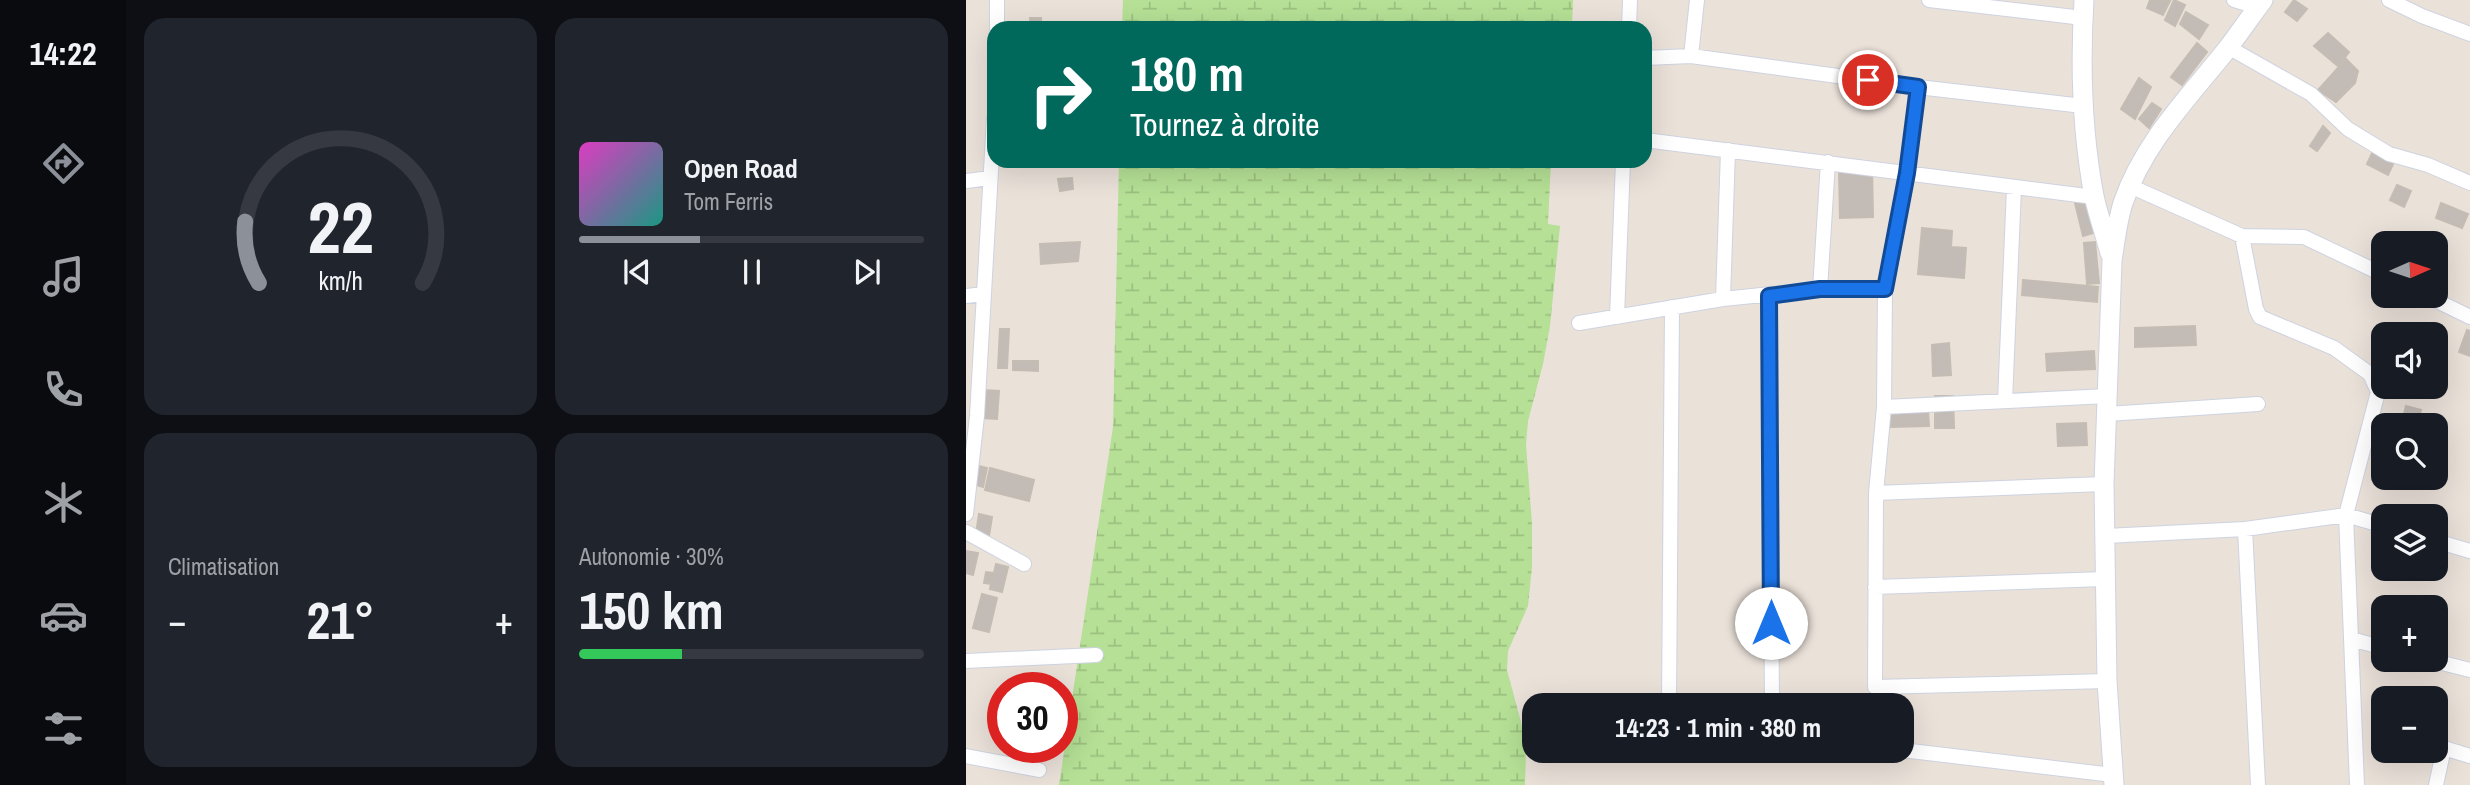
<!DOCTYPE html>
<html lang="fr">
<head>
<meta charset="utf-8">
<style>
  body { margin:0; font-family:"Archivo Narrow",sans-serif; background:#20242c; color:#f1f3f6; height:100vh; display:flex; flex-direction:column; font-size:26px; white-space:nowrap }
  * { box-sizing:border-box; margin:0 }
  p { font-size:23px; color:#9ea1a6 }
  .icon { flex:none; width:38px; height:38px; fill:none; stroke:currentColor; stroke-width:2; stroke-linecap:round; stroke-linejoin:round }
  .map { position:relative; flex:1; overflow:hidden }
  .panel { display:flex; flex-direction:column; gap:18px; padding:18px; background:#0d0f14; width:840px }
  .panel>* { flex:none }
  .banner { position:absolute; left:21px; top:21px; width:665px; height:147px; border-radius:21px; box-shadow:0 7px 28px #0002; background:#00695c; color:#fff; overflow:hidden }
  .needle { width:46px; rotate:87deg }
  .fabs { position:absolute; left:1405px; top:231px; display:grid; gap:14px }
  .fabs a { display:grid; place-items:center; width:77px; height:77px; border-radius:14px; background:#171b24; box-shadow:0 7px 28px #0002; font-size:35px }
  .speed { position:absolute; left:21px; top:672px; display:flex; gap:14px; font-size:35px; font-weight:700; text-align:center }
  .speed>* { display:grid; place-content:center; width:91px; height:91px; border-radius:50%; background:#171b24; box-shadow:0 7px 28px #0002; line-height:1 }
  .speed .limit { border:10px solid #d22; background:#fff; color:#111 }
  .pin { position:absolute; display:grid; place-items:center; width:60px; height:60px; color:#fff; margin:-30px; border:4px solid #fff; border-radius:50%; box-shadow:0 2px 7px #0007 }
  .me { position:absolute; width:77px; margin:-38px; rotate:0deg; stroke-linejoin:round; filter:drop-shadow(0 0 5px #0008) }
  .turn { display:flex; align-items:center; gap:24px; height:147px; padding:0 28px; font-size:32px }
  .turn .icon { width:91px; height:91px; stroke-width:2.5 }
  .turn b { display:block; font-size:49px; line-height:60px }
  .big { font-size:52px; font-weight:800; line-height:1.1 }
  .panel .card { flex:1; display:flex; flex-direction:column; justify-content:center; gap:10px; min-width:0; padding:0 24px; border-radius:21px; background:#20242c }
  .panel .dial { align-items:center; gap:0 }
  .dial svg { height:182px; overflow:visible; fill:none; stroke:#363941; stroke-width:7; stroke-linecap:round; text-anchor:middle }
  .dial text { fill:#f1f3f6; stroke:none }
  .song { display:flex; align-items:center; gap:21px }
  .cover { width:84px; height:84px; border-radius:10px; background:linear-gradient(135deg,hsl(310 70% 55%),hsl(170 70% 35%)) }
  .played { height:7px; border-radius:4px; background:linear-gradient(90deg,#8c9099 35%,#363941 35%) }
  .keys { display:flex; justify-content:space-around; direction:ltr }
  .heat { display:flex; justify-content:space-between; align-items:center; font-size:38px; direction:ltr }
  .charge { height:10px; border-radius:5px; background:linear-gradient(90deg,#34c759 30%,#363941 0) }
  .panel .tiles { flex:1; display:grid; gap:18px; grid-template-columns:repeat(2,1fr) }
  .trip { position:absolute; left:556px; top:693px; width:392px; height:70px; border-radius:21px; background:#171b24; box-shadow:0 7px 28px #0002; font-weight:800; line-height:70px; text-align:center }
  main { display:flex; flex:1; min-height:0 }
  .tab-bar { display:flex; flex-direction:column; width:126px; justify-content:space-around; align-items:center; background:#090b0e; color:#9ea1a6 }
  .tab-bar .icon { width:49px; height:49px }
  .tab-bar .on { color:#8c9099 }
  .tab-bar b { font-size:32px; color:#f1f3f6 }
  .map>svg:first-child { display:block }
  .wetland { fill:url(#wetland-marsh) }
  .building { fill:#c2bbb6; stroke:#c5bdb3; stroke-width:2 }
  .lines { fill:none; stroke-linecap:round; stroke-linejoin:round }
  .street-casing { stroke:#ced3e0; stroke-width:16 }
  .secondary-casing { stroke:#ced3e0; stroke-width:21 }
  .street { stroke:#fff; stroke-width:14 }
  .secondary { stroke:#fff; stroke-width:19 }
  .route-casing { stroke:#114b97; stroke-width:18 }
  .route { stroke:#1a73e8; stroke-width:12 }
</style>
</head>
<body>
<main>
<nav class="tab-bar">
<b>14:22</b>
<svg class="icon on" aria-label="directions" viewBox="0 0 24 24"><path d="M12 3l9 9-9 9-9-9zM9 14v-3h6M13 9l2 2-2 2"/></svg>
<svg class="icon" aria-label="music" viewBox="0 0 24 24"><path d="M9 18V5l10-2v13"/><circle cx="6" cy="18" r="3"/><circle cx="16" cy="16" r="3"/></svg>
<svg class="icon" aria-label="phone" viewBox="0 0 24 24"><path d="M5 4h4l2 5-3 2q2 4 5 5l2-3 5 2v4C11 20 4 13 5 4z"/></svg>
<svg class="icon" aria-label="climate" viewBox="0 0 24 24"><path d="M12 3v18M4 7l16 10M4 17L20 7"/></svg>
<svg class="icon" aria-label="car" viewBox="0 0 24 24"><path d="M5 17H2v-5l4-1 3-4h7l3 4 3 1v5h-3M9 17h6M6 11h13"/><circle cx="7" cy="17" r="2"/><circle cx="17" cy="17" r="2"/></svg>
<svg class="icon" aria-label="filters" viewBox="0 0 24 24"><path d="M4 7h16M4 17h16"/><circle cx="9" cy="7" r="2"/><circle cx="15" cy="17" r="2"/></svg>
</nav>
<section class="panel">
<div class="tiles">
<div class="card dial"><svg viewBox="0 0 100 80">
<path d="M14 69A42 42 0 1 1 86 69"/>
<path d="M14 69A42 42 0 0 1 8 42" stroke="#8c9099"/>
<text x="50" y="56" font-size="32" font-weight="700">22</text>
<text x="50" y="72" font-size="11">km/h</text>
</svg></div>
<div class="card">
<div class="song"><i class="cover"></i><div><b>Open Road</b><p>Tom Ferris</p></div></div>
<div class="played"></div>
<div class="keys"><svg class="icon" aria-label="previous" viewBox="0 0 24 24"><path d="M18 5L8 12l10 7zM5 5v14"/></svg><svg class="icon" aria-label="pause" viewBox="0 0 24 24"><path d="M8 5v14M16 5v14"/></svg><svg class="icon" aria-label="next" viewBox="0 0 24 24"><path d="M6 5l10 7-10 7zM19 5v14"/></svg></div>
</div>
<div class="card"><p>Climatisation</p>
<div class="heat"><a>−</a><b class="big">21°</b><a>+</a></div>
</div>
<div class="card"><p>Autonomie · 30%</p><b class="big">150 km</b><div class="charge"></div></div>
</div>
</section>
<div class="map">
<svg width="1504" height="785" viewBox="0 0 1504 785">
  <defs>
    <pattern id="wetland-marsh" width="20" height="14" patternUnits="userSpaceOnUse" patternTransform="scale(1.75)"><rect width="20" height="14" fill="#b5e095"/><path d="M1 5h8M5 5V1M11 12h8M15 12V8" fill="none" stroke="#9cc080"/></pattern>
  </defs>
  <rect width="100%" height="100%" fill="#eae1d9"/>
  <path class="wetland" d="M 157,0 L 607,0 L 606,28 L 156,28 Z
    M 153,161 L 585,161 L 582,224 L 594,226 L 584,326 L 577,364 L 562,421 L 560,445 L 566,524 L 566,567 L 562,606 L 542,651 L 541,670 L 555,722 L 560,752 L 559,785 L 93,785 L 147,427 Z"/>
  <path class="building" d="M 1184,0 L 1204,1 L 1197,15 L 1181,8 Z
    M 1208,0 L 1219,5 L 1209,26 L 1199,20 Z
    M 1328,0 L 1341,9 L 1331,21 L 1319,12 Z
    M 1220,12 L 1242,25 L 1233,39 L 1214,24 Z
    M 64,18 L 75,18 L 75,28 L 65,28 Z
    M 1362,33 L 1383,52 L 1372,66 L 1348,46 Z
    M 1231,43 L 1241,52 L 1216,85 L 1205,77 Z
    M 1380,59 L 1392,71 L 1389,83 L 1370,102 L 1352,90 Z
    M 1173,78 L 1185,87 L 1169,119 L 1155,109 Z
    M 1186,103 L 1195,109 L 1183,128 L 1173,119 Z
    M 1357,126 L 1364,133 L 1351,151 L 1344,146 Z
    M 1408,149 L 1429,160 L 1422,175 L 1401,164 Z
    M 906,168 L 907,217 L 874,218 L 873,169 Z
    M 106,178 L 107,189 L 94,191 L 92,179 Z
    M 1431,185 L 1445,191 L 1438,207 L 1424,200 Z
    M 1118,201 L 1127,233 L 1117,236 L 1109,203 Z
    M 1475,203 L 1502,214 L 1496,228 L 1470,218 Z
    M 956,228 L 986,231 L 985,247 L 1000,248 L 998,278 L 952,274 Z
    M 114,242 L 112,261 L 75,264 L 74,244 Z
    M 1129,242 L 1133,283 L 1121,284 L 1118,243 Z
    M 1057,280 L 1132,287 L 1131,302 L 1056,295 Z
    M 1229,326 L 1230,345 L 1169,347 L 1169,328 Z
    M 34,329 L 43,329 L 41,368 L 32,368 Z
    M 1501,330 L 1504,331 L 1504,356 L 1493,352 Z
    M 983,343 L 985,375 L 967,376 L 966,345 Z
    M 1128,351 L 1129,369 L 1081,371 L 1080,354 Z
    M 47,361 L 72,361 L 72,371 L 47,370 Z
    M 17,390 L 33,391 L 31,419 L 16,418 Z
    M 969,396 L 987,396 L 988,428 L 969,428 Z
    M 1440,406 L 1455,410 L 1451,425 L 1435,425 Z
    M 962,410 L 963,426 L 925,427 L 925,411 Z
    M 1120,423 L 1121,445 L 1092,446 L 1091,424 Z
    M 9,465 L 21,468 L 17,487 L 4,483 Z
    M 24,468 L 68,480 L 63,501 L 19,490 Z
    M 13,514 L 26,517 L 23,536 L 10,534 Z
    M 0,551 L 12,553 L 7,575 L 0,573 Z
    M 30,564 L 42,567 L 36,592 L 24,589 L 25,584 L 18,583 L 20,572 L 28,573 Z
    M 16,594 L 31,598 L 23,632 L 7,628 Z"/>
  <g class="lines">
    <g class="street-casing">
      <path id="street" d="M 31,0 L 31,28
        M 963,0 L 1117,18
        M 1268,0 L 1292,7
        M 1423,0 L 1456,16 L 1504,34
        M 663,28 L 664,0
        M 1262,47 L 1345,94 L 1382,129 L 1423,154 L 1462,165 L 1504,183
        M 725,56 L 731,0
        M 679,58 L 725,56 L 952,87 L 1117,106
        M 952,87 L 941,173 L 919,289 L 918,407 L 910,493 L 909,687 L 1141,681
        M 679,140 L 1128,197
        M 0,181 L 24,178
        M 1164,186 L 1276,236 L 1338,237 L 1418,275
        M 1276,236 L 1290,309 L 1294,317 L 1368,348 L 1404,374 L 1412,392 L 1380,515 L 1391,785
        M 854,289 L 862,162
        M 0,296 L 18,294
        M 803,296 L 806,705
        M 1461,296 L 1504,317
        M 757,299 L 762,150
        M 651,317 L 657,161
        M 613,323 L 757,299 L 854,289 L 919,289
        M 1039,401 L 1048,188
        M 918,407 L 1142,396
        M 1141,414 L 1292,404
        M 910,493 L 1138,484
        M 0,514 L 11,416 L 28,118
        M 1279,529 L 1292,785
        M 0,532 L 58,564
        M 1140,536 L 1279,529 L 1380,515 L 1418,526
        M 1470,541 L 1504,551
        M 909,587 L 1139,579
        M 1385,639 L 1418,648
        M 1464,660 L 1504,670
        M 0,661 L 130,655
        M 703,705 L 706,307
        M 936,750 L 1147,775
        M 0,756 L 73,770
        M 1470,785 L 1478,748 L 1504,756"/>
    </g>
    <g class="secondary-casing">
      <path id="secondary" d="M 1118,0 C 1114,65 1116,132 1128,196 C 1132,215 1139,234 1144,253
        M 1148,785 L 1141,681 L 1138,484 L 1146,261 C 1149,242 1151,222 1157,203 C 1178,142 1223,97 1262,48 C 1274,32 1285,16 1297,0"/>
    </g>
    <use href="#street" class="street"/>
    <use href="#secondary" class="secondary"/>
  </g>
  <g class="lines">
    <g class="route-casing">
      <path id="route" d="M 805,623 L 803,296 L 854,289 L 919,289 L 941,173 L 952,87 L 902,80"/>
    </g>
    <use href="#route" class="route"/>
  </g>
</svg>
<div class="fabs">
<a><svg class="needle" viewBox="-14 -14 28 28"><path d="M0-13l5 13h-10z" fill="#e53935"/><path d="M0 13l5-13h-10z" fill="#9ea1a6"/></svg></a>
<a><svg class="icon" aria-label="sound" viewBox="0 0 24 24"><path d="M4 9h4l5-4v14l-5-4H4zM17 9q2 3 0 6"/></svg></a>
<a><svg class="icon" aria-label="search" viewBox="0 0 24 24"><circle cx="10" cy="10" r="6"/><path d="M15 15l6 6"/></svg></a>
<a><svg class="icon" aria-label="layers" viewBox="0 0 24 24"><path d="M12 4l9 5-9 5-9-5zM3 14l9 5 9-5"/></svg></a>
<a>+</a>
<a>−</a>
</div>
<div class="speed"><div class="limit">30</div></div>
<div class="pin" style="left:902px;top:80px;background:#d93025"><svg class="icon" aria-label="arrive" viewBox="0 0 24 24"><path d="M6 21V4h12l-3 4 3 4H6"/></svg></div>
<svg class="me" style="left:805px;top:623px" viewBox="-20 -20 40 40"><circle r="19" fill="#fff"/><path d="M0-13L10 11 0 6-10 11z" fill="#1a73e8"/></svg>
<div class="trip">14:23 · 1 min · 380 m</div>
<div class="banner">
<div class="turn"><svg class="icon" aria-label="right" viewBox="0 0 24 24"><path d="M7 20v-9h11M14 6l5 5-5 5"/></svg><div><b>180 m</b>Tournez à droite</div></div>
</div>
</div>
</main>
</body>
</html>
